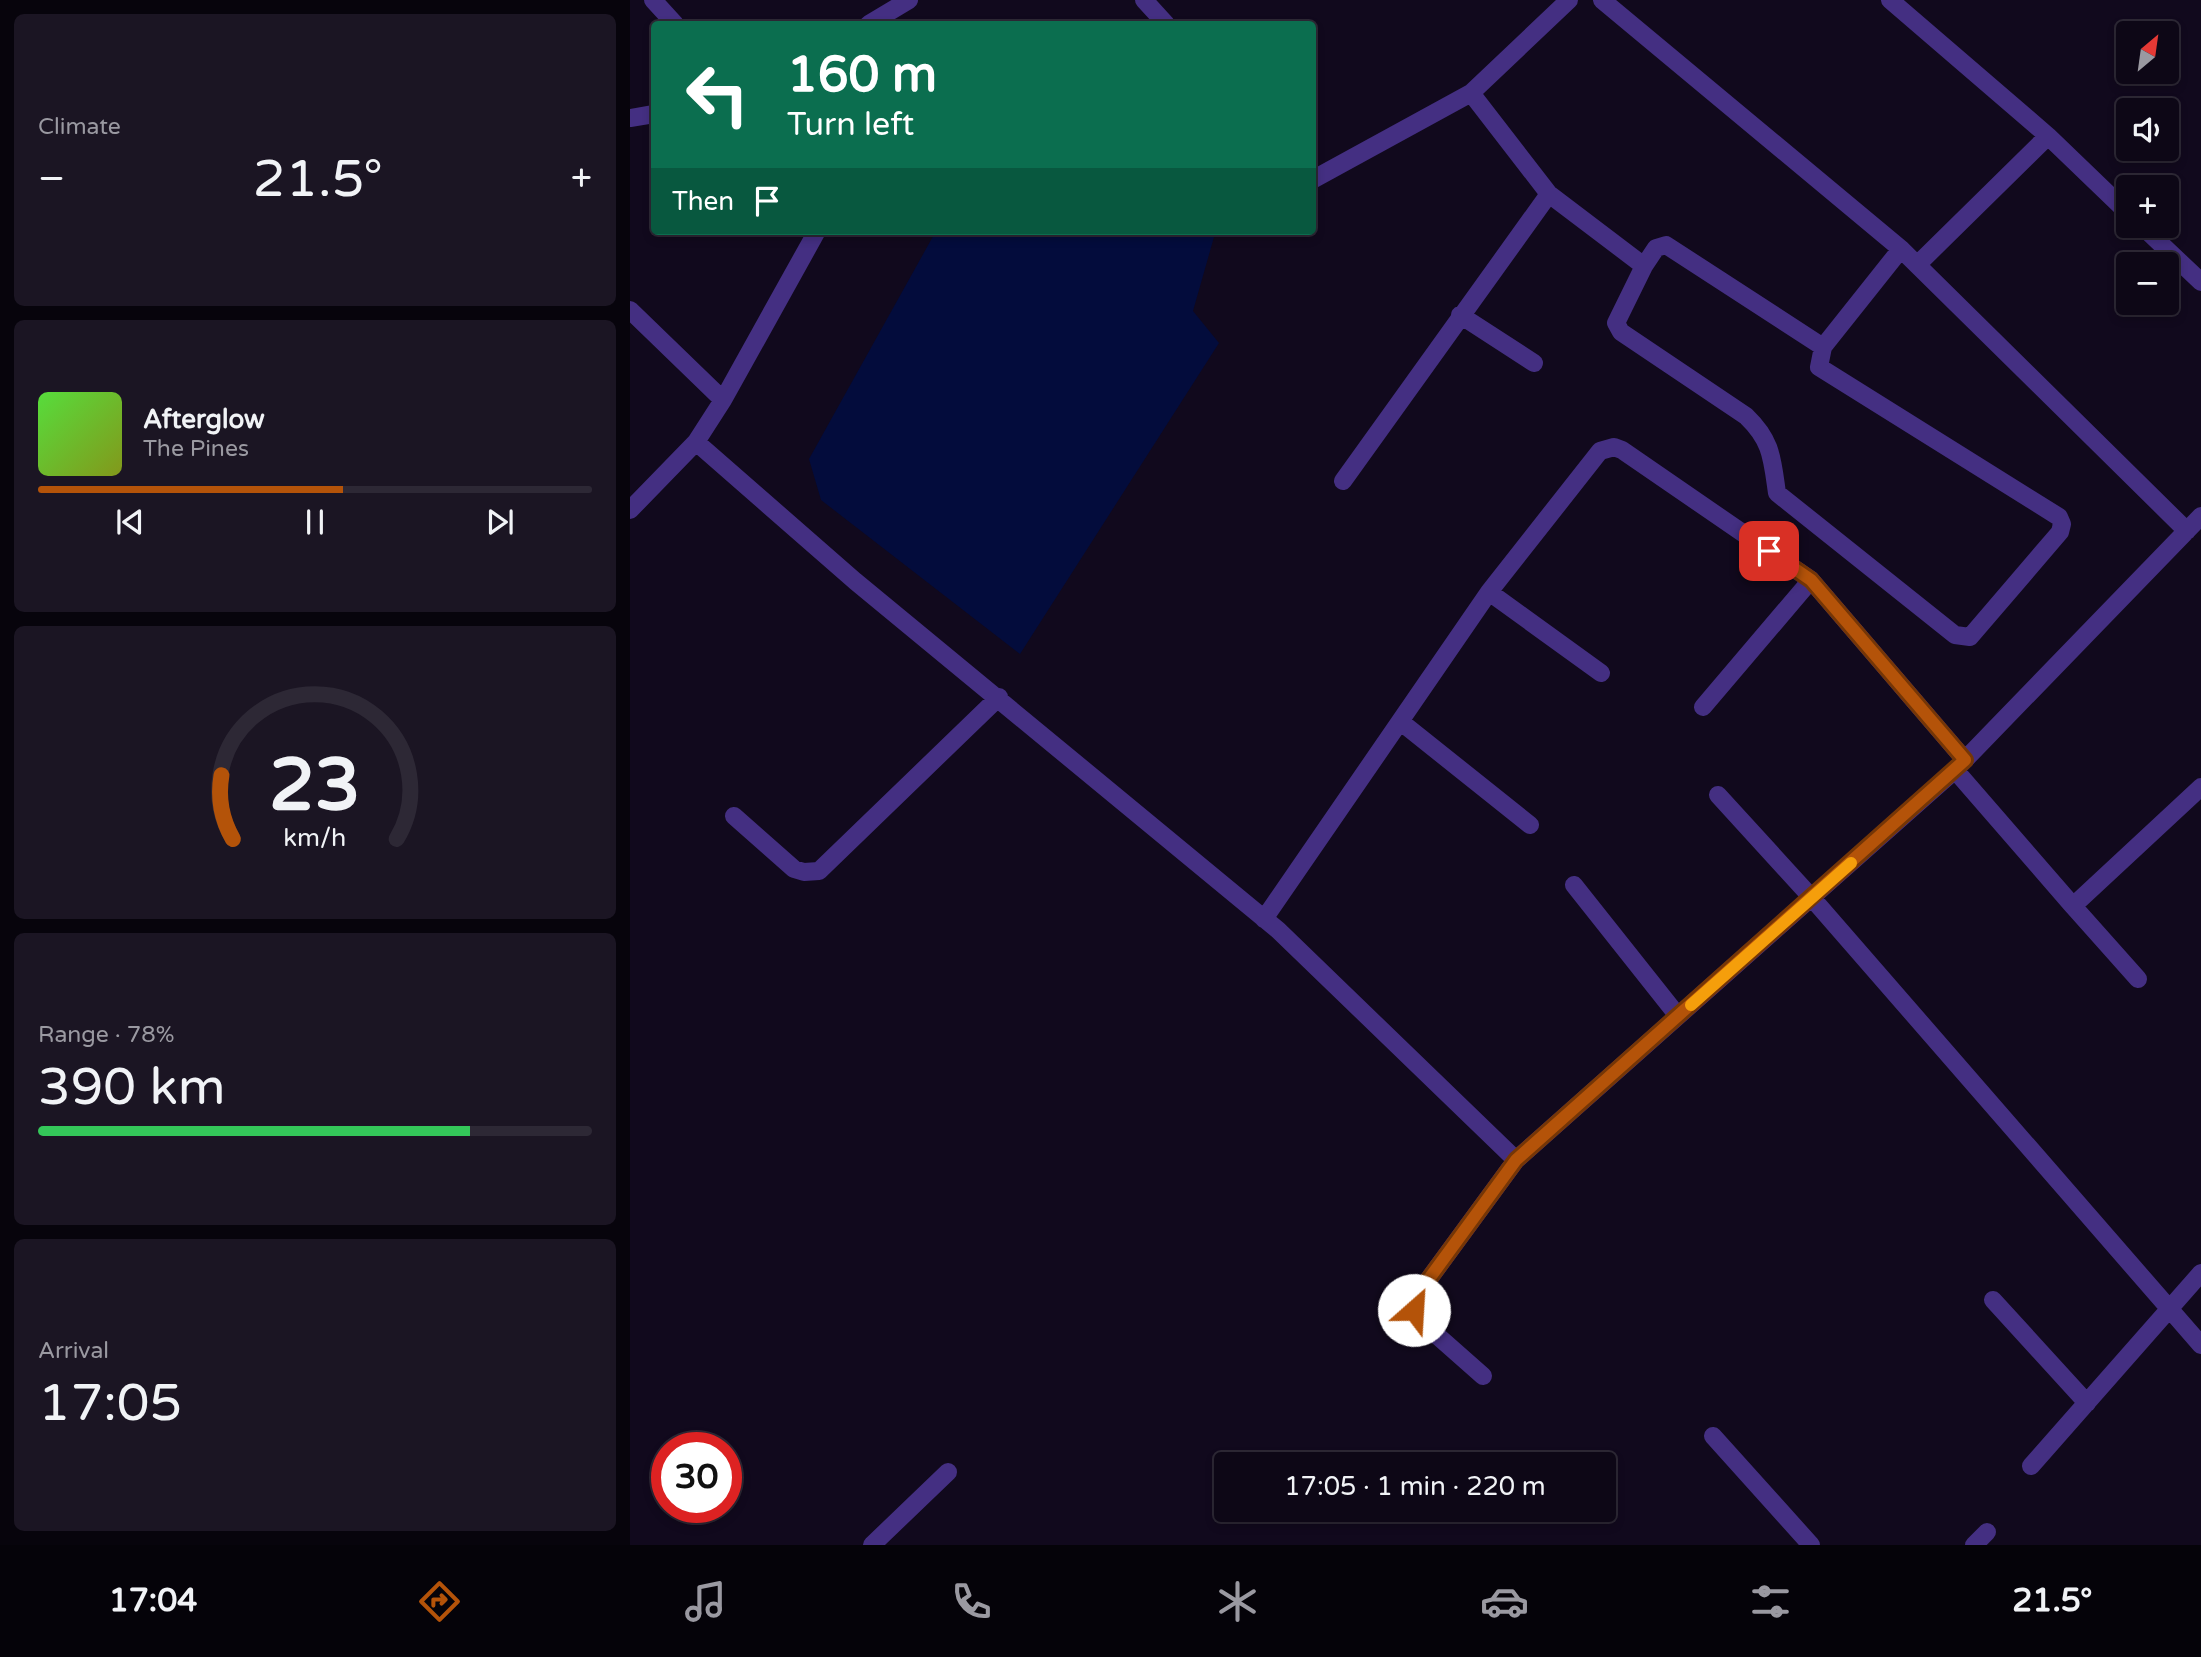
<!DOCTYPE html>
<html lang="en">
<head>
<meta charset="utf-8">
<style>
  body { margin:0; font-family:"Varela Round",sans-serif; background:#1b1523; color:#f1f3f6; height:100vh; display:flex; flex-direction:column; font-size:26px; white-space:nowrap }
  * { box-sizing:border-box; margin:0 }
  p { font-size:23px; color:#9a99a1 }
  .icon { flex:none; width:38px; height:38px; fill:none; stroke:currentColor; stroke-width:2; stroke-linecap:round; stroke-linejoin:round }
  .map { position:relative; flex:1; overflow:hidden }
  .sheet { display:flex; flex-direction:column; gap:14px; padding:14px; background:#07040c; width:630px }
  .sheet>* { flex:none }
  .guide { position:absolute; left:21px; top:21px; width:665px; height:214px; border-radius:7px; box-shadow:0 4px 10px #0003,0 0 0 2px #2d2835; background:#0b6e4f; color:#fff; overflow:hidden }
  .needle { width:46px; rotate:29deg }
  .fabs { position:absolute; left:1486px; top:21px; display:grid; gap:14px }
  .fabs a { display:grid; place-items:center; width:63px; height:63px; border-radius:7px; background:#0d0716; box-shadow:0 4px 10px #0003,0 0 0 2px #2d2835; font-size:35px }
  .speed { position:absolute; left:21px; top:1432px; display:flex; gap:14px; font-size:35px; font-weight:700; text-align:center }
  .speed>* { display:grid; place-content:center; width:91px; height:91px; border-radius:50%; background:#0d0716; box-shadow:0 4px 10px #0003,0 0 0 2px #2d2835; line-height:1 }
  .speed .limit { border:10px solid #d22; background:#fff; color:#111 }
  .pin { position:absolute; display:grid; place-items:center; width:60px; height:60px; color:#fff; margin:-30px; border-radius:14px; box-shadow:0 4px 10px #0006 }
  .me { position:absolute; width:77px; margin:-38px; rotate:26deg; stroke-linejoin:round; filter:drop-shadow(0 0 5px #0008) }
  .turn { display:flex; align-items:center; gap:24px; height:147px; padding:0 21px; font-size:32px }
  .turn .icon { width:91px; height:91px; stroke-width:2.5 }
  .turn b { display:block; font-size:49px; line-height:60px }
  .then { display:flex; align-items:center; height:66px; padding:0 21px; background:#0003; gap:14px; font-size:26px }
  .big { font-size:52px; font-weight:600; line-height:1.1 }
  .sheet .card { flex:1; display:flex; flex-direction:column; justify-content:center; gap:10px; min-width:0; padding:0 24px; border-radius:10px; background:#1b1523 }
  .sheet .dial { align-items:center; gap:0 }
  .dial svg { height:182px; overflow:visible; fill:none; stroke:#2d2835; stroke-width:7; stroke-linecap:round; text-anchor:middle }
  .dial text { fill:#f1f3f6; stroke:none }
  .song { display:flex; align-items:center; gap:21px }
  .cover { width:84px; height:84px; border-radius:10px; background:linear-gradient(135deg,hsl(110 70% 55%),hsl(70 70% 35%)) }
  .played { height:7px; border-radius:4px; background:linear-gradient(90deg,#b45309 55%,#2d2835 55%) }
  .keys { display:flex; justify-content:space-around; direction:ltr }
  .heat { display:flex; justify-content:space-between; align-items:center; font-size:38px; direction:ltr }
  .charge { height:10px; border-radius:5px; background:linear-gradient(90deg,#34c759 78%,#2d2835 0) }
  .trip { position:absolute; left:584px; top:1452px; width:402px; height:70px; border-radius:7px; background:#0d0716; box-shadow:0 4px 10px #0003,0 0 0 2px #2d2835; font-weight:600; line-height:70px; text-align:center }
  .tabs { display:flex; height:112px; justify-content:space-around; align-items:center; background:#050309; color:#9a99a1 }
  .tabs .icon { width:49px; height:49px }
  .tabs .selected { color:#b45309 }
  .tabs b { font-size:32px; color:#f1f3f6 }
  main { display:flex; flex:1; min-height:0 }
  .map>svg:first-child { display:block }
  .water { fill:#030c3c }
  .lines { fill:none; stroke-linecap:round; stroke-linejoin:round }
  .minor { stroke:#442f82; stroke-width:18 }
  .tertiary { stroke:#442f82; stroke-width:18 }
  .route-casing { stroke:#753606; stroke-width:18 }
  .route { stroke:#b45309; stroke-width:12 }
  .slow { stroke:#f59e0b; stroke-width:12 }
</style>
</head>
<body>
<main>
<section class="sheet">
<div class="card"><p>Climate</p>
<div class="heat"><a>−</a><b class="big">21.5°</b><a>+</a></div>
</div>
<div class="card">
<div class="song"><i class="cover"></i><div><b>Afterglow</b><p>The Pines</p></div></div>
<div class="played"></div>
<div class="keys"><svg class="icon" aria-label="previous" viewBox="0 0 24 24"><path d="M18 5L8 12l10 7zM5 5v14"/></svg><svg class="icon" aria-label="pause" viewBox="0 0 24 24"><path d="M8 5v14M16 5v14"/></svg><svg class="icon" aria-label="next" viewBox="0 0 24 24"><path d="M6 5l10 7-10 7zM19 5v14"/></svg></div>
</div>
<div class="card dial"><svg viewBox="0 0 100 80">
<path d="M14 69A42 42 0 1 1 86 69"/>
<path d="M14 69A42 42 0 0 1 9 41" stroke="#b45309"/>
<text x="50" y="56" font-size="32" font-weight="700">23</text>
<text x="50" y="72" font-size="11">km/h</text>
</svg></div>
<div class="card"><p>Range · 78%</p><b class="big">390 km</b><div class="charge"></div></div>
<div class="card"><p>Arrival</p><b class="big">17:05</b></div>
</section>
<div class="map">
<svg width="1571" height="1545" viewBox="0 0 1571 1545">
  <rect width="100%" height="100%" fill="#11091d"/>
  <path class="water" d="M 306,231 L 579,231 L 584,237 L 563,311 L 589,343 L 390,654 L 191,500 L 179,459 Z"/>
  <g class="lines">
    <path class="minor" d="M 23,0 L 45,24
      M 514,0 L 536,24
      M 972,0 L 1271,249 L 1557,531
      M 1260,0 L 1418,136 L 1498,213
      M 682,180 L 841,93 L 939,0
      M 919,194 L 1014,266 L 986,323 L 991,332 L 1116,416 C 1142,441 1142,458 1147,493 L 1325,635 L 1340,637 L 1430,532 L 1432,524 L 1429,517 L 1189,367 L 1193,347 L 1271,249
      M 1512,226 L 1571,282
      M 1287,265 L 1418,136
      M 1014,266 L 1026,248 L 1036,245 L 1193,347
      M 0,310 L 93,400
      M 830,315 L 904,363
      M 66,442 L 225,581 L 648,930 L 886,1160
      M 713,481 L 919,194 L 841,93
      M 0,510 L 66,442 L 93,400 L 187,231
      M 859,592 L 971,673
      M 1073,707 L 1181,580
      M 771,722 L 900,825
      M 1325,770 L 1443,906 L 1571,787
      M 1088,795 L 1182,898 L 1571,1345
      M 104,816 L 164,869 L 174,872 L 189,871 L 369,697
      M 944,885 L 1048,1016
      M 1443,906 L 1508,979
      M 634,919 L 859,592 L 970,451 L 984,447 L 992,450 L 1181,580 L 1335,760
      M 1363,1300 L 1457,1403
      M 853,1376 L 793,1323 L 784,1310 L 785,1298 L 886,1160 L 1325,770 L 1571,516
      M 1083,1436 L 1181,1545
      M 1401,1466 L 1571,1273
      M 242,1545 L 318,1472
      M 1344,1545 L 1357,1532"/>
    <path class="tertiary" d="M 239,24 L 279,0
      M 0,118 L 24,114"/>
  </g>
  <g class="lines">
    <g class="route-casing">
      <path id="route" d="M 784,1310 L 785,1298 L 886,1160 L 1335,760 L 1181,580 L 1139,551"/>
    </g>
    <use href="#route" class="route"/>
    <path class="slow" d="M 1061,1005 L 1221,863"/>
  </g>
</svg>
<div class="fabs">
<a><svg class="needle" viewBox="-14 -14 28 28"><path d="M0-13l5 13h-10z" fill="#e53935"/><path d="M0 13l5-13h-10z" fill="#9a99a1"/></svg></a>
<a><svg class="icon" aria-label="sound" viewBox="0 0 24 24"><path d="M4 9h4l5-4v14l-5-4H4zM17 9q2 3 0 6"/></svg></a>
<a>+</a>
<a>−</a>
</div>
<div class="speed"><div class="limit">30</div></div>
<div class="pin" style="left:1139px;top:551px;background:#d93025"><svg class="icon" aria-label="arrive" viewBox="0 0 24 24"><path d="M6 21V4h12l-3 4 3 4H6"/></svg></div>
<svg class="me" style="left:784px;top:1310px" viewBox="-20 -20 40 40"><circle r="19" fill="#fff"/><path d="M0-13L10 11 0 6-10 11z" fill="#b45309"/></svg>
<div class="trip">17:05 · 1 min · 220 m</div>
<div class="guide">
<div class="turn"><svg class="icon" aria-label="left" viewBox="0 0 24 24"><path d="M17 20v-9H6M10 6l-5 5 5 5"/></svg><div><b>160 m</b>Turn left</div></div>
<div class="then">Then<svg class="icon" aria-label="arrive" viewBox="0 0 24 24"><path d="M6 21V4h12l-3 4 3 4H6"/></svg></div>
</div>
</div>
</main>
<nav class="tabs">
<b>17:04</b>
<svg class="icon selected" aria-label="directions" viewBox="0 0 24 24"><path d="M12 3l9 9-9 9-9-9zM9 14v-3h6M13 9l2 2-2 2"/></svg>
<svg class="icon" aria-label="music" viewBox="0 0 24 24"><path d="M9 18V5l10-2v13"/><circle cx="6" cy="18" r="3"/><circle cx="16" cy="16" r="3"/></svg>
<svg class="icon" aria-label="phone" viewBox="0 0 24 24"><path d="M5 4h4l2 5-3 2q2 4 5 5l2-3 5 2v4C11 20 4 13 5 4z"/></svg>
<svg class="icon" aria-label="climate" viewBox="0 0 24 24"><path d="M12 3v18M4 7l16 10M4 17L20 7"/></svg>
<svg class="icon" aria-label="car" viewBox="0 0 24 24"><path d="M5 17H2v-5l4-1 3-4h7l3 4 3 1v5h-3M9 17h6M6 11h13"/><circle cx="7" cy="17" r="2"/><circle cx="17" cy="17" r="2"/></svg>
<svg class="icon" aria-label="filters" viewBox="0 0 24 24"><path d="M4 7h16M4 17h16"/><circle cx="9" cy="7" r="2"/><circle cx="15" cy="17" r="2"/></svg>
<b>21.5°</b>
</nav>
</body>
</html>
